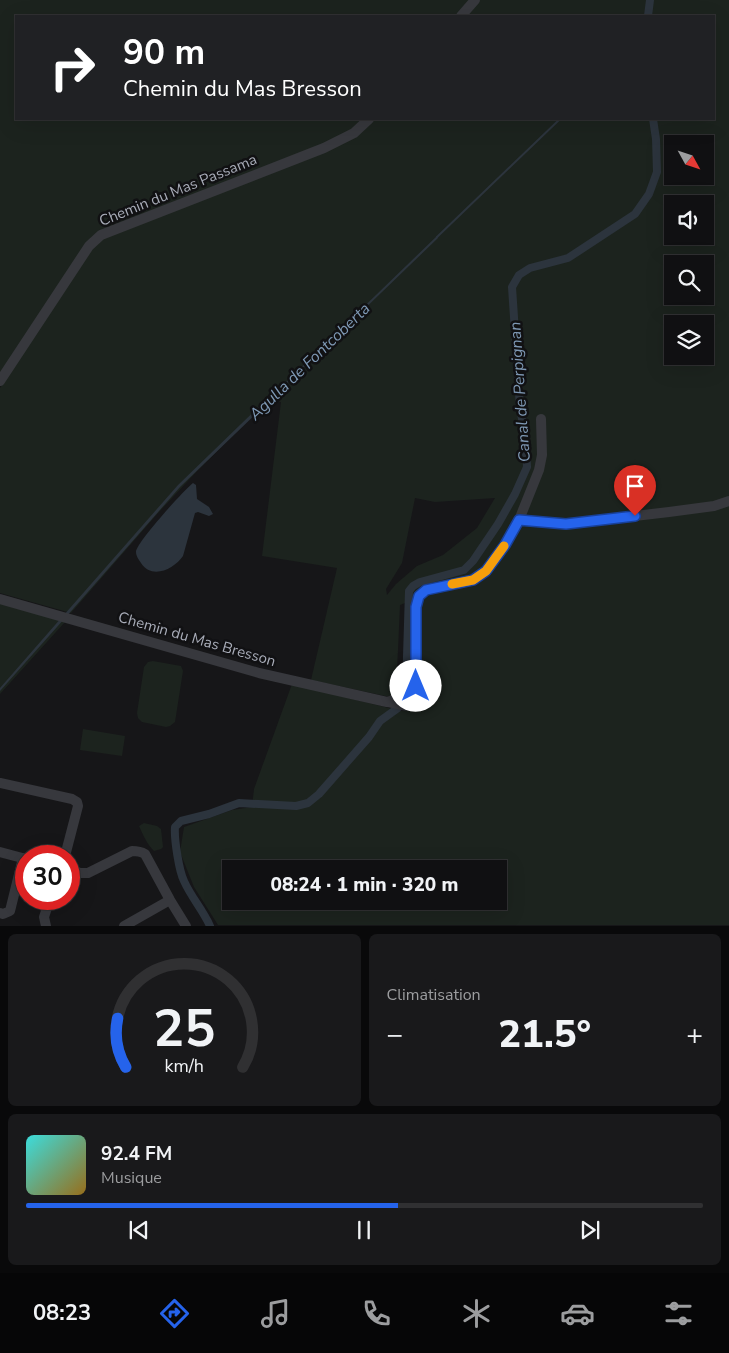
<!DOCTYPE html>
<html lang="fr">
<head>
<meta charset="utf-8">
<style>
  body { margin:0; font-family:"Nunito Sans",sans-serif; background:#19191b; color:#f1f3f6; height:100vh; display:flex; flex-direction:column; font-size:19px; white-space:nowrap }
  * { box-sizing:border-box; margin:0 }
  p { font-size:16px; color:#9c9d9f }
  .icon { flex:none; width:28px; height:28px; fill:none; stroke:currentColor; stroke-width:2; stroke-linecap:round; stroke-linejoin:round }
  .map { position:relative; height:926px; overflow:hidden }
  .panel { display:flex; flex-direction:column; gap:8px; padding:8px; background:#09090a; flex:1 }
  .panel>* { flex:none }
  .hud { position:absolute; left:15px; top:15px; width:700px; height:105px; border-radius:0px; box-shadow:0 5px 20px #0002,0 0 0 1px #303032; background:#202124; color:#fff; overflow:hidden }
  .needle { width:32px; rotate:130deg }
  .controls { position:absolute; left:664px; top:135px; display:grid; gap:10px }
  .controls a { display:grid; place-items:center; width:50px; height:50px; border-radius:0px; background:#101012; box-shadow:0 5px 20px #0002,0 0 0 1px #303032; font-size:25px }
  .speed { position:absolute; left:15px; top:845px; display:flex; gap:10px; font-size:25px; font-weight:700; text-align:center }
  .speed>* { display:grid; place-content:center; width:65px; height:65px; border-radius:50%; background:#101012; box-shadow:0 5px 20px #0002,0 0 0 1px #303032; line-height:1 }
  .speed .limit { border:8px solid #d22; background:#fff; color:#111 }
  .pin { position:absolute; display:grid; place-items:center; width:42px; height:42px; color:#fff; margin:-51px -21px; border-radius:50% 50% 50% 0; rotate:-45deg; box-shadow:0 0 5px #0007 }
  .pin .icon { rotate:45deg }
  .me { position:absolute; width:55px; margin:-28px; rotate:0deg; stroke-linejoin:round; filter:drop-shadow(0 0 4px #0008) }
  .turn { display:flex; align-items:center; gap:18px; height:105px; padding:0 25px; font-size:22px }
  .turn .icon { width:65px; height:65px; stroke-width:2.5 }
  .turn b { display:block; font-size:35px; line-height:42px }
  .big { font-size:38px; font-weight:800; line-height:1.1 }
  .panel .widget { flex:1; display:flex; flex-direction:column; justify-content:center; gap:8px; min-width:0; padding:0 18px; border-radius:8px; background:#19191b }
  .panel .dial { align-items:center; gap:0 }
  .dial svg { height:130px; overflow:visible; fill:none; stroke:#303032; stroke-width:7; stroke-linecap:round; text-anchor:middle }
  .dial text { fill:#f1f3f6; stroke:none }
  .song { display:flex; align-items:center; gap:15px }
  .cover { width:60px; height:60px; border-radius:8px; background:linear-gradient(135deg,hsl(180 70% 55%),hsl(40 70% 35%)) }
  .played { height:5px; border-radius:2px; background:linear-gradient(90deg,#2563eb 55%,#303032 55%) }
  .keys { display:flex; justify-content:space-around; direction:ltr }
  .heat { display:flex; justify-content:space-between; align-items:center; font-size:28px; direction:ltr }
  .panel .tiles { flex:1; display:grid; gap:8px; grid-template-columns:1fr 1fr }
  .widget:last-child { grid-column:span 2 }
  .trip { position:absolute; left:222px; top:860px; width:285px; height:50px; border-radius:0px; background:#101012; box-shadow:0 5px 20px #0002,0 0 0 1px #303032; font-weight:800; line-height:50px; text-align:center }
  .tabs { display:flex; height:80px; justify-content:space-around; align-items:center; background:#060607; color:#9c9d9f }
  .tabs .icon { width:35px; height:35px }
  .tabs .current { color:#2563eb }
  .tabs b { font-size:22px; color:#f1f3f6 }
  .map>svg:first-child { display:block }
  .green { fill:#1c231e; fill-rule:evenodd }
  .water { fill:#2c343d }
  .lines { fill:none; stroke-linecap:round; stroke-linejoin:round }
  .stream { stroke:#2c343d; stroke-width:2 }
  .canal { stroke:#2c343d; stroke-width:8 }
  .minor { stroke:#37383d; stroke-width:10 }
  .route-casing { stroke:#184099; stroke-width:12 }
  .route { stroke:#2563eb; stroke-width:9 }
  .slow { stroke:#f59e0b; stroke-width:9 }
  .labels { text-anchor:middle; stroke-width:5; stroke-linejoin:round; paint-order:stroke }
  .street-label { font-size:15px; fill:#a8acb8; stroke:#111113 }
  .water-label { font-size:16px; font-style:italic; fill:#7e98b4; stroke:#111113 }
</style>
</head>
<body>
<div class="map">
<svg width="729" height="926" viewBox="0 0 729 926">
  <rect width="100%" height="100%" fill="#161618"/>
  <path class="green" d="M 0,0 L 470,0 L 456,16 L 16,16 L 16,119 L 364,119 L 352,130 L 323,145 L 99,232 L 0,375 Z
    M 480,0 L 729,0 L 729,498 L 713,502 L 566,521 L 517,516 L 503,543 L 483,568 L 471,577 L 400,605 L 396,694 L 390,697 L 311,680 L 337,568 L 262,556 L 281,402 L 270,399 L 199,469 L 158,513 L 71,613 L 0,593 L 0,388 L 92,248 L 103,238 L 357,136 L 375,119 L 714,119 L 714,16 L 466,16 ZM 672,144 L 705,144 L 705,176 L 672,176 ZM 672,204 L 705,204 L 705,236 L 672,236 ZM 672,264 L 705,264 L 705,296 L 672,296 ZM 672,324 L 705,324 L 705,356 L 672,356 ZM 415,498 L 435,502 L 495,498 L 477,528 L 443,555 L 417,566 L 396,584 L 387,595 L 386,589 L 402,563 Z
    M 729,505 L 729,925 L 218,925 L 194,887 L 180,852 L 184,827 L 232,810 L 252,807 L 254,789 L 292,684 L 401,711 L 413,709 L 422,702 L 419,607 L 422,597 L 428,593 L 474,583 L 521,523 ZM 231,869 L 499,869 L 499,901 L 231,901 Z
    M 0,603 L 65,622 L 0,694 Z
    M 153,661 L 181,666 L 183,671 L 175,722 L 170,726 L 166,727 L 142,722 L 138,718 L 137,713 L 144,667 L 148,662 Z
    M 83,729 L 125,736 L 122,756 L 80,750 Z
    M 144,823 L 157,826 L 161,829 L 163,847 L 161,849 L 154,851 C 147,844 143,835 139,826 Z"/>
  <path class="water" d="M 437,236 L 438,238 L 180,487 L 66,617 L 63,616 L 178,485 L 276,390 L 286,382 Z
    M 193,483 L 196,485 L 197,499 L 209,507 L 213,514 L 209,516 L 198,512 L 195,513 L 183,556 C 174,569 152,580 141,563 C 139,560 136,556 136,552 C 136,543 184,490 193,483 Z
    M 62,617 L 65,618 L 0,691 L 0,688 Z"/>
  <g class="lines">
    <path class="stream" d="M 437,237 L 560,119"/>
    <path class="canal" d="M 648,16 L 650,0
      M 406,689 L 409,591 L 413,586 L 420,582 L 464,570 L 473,561 L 498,524 L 515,494 L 527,467 L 525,435 L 520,408 L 512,287 L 519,275 L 530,268 L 568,258 L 635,214 L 649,194 L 657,172 L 656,139 L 653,119
      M 210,926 C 203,910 191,897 184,881 C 179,871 174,839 175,827 L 181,821 L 209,814 L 239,803 L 296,806 L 308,803 L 319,794 L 369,737 L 380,721 L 398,708"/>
    <path class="minor" d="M 461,16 L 475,0
      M 0,381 L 89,246 L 101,235 L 324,148 L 354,133 L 369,119
      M 519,520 L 539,470 L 542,455 L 541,419
      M 0,599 L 259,673 L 387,702 C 405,704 420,715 416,686 L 416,607 L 419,596 L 426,590 L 473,580 L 486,571 L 505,545 L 519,520 L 566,524 L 669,512 L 714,506 L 729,501
      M 388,702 L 408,694 L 416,686
      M 0,783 L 72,799 L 77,802 L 78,806 L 65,856
      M 0,852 L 26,859
      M 69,870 L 81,873 L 88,873 L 132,851 C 137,851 140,851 145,854 L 170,900 L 186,926
      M 0,913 L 3,914 L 10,911 L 23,858
      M 46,926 L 44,917 L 50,899
      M 124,926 L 170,900"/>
  </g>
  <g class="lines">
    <g class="route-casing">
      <path id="route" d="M 416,686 L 416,607 L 419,596 L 426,590 L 473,580 L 486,571 L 505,545 L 519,520 L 566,524 L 635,516"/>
    </g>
    <use href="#route" class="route"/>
    <path class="slow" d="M 452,584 L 473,580 L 486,571 L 504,546"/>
  </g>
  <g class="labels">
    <g class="street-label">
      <text transform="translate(178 190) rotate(-22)" y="5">Chemin du Mas Passama</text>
      <text transform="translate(197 639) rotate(16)" y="5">Chemin du Mas Bresson</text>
    </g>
    <g class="water-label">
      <text transform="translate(309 361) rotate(-44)" y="6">Agulla de Fontcoberta</text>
      <text transform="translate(519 392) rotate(-94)" y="6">Canal de Perpignan</text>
    </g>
  </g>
</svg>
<div class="controls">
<a><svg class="needle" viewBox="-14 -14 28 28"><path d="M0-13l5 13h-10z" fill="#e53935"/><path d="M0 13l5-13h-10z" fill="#9c9d9f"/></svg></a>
<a><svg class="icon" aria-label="sound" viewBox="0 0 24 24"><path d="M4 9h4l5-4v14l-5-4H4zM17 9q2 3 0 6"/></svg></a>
<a><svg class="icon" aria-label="search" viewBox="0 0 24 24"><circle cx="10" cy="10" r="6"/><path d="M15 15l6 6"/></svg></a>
<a><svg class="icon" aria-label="layers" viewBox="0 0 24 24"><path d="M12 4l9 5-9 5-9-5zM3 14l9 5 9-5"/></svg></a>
</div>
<div class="speed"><div class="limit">30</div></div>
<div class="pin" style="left:635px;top:516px;background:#d93025"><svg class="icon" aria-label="arrive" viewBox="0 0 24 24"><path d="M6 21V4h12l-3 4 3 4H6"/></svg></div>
<svg class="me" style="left:416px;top:686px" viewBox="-20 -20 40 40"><circle r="19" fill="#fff"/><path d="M0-13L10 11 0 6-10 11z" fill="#2563eb"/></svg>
<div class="trip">08:24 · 1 min · 320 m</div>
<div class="hud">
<div class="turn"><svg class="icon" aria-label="right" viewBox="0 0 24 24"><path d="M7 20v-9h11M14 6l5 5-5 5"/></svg><div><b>90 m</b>Chemin du Mas Bresson</div></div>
</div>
</div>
<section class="panel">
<div class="tiles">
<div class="widget dial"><svg viewBox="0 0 100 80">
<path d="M14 69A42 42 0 1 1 86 69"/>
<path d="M14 69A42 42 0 0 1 9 39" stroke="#2563eb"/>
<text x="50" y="56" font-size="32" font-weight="700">25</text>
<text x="50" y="72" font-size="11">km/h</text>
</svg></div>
<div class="widget"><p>Climatisation</p>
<div class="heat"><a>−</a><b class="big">21.5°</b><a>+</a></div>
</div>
<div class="widget">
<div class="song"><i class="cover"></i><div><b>92.4 FM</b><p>Musique</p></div></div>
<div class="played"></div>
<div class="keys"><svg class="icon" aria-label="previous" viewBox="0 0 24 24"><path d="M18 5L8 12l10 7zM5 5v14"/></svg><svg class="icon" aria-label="pause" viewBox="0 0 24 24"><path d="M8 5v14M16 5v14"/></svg><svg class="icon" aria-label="next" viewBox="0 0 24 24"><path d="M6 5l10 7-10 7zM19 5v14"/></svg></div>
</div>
</div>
</section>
<nav class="tabs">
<b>08:23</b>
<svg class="icon current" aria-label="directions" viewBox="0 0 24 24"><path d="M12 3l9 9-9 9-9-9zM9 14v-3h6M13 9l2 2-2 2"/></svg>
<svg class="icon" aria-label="music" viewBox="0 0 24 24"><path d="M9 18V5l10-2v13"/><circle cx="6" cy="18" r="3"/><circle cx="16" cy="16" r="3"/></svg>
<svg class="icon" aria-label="phone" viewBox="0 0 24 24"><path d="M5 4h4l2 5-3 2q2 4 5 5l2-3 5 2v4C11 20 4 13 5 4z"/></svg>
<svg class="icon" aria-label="climate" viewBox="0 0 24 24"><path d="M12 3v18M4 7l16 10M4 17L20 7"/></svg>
<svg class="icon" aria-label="car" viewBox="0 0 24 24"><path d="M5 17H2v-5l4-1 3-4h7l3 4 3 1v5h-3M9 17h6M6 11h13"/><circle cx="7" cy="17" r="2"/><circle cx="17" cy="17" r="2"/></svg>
<svg class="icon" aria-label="filters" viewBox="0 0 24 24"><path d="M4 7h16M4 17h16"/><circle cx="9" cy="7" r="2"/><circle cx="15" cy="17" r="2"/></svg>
</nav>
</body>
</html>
